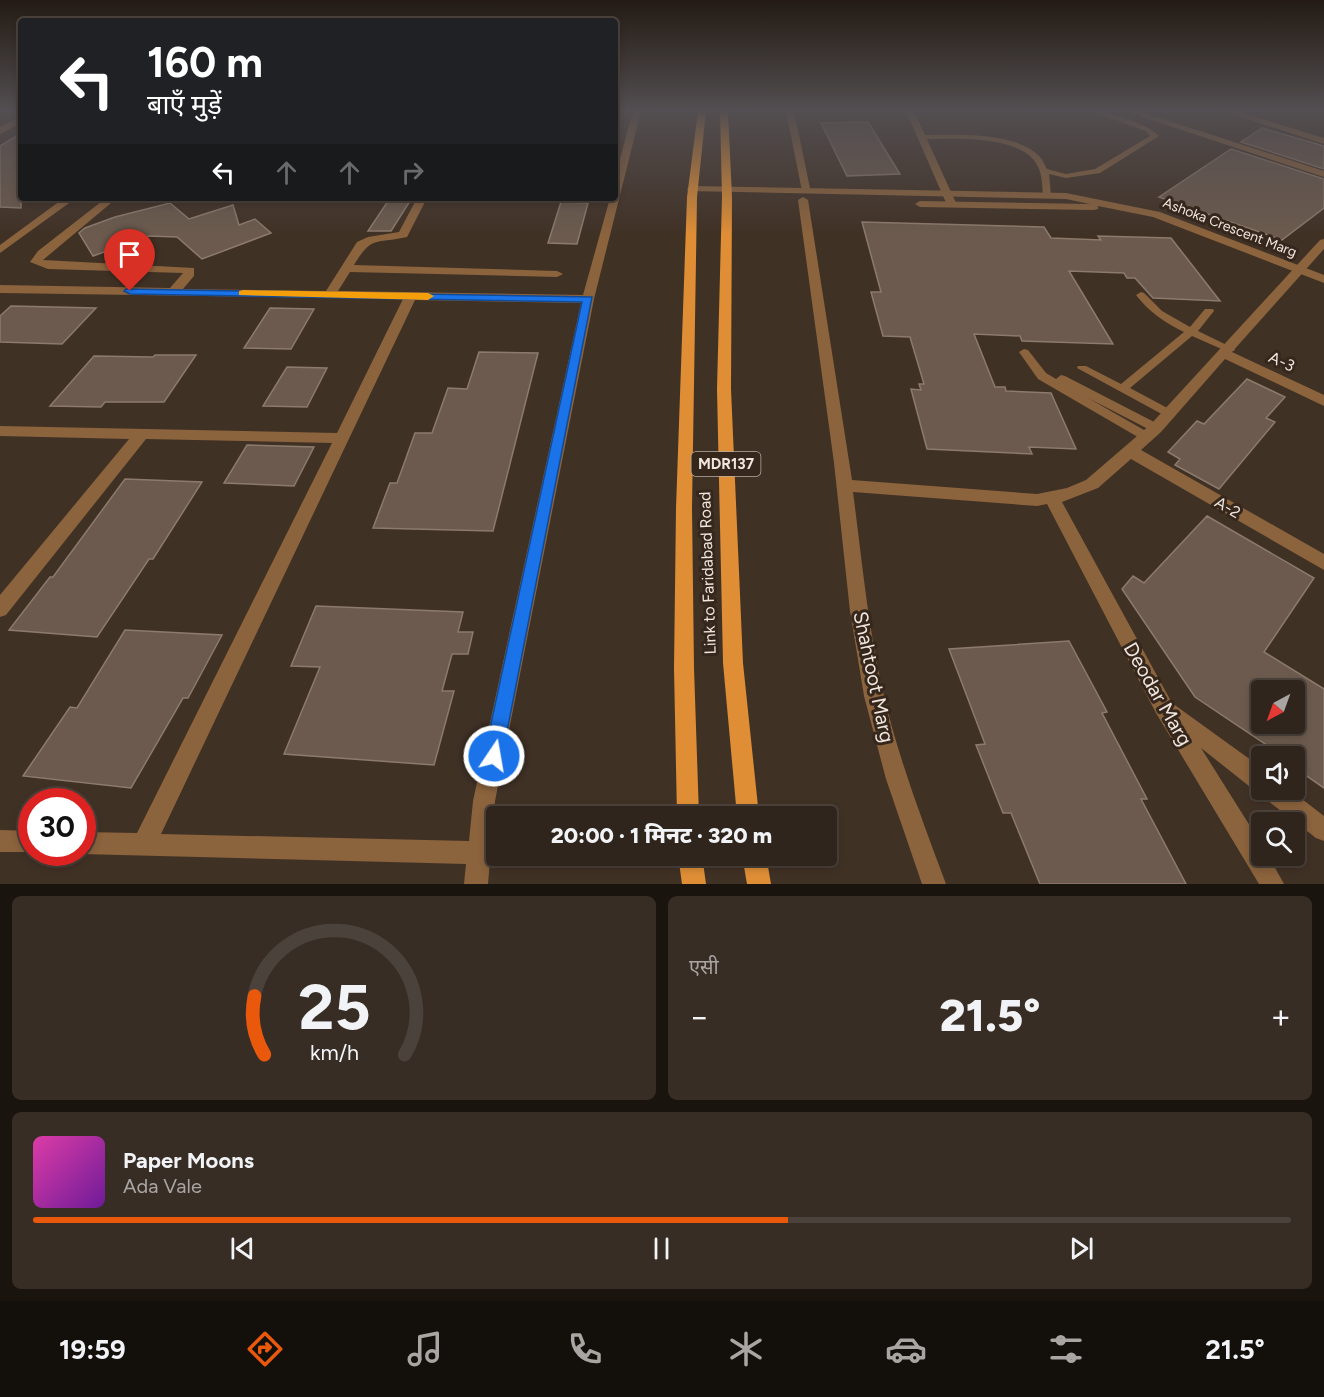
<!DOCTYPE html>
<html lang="hi">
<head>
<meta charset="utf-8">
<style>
  body { margin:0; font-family:Figtree,"Noto Sans Devanagari",sans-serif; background:#382d25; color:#f1f3f6; height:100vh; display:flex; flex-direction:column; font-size:22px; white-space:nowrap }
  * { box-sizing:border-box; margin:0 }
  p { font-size:20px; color:#a8a5a3 }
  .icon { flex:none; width:33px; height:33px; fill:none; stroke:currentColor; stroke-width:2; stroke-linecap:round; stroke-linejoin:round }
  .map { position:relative; height:884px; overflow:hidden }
  .drawer { display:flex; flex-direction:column; gap:12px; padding:12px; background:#1a140f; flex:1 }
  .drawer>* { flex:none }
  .top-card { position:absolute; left:18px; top:18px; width:600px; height:183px; border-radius:6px; box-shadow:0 3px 9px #0003,0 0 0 2px #4b423b; background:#202124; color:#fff; overflow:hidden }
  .needle { width:39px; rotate:221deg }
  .fabs { position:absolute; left:1251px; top:680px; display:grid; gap:12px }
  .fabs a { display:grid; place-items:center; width:54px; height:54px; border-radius:6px; background:#30251c; box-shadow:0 3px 9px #0003,0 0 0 2px #4b423b; font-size:30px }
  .speed { position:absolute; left:18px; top:788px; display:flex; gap:12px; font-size:30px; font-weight:700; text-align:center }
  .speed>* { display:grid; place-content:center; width:78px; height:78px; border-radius:50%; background:#30251c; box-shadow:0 3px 9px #0003,0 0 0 2px #4b423b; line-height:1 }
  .speed .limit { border:9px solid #d22; background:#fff; color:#111 }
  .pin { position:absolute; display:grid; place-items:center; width:51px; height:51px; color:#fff; margin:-62px -26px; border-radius:50% 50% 50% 0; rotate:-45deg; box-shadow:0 0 6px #0007 }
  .pin .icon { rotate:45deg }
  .me { position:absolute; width:66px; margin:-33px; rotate:12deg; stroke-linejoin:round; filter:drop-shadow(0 0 4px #0008) }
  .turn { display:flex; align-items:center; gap:21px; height:126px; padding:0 30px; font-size:27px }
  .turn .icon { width:78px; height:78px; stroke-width:2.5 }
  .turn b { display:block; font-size:42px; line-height:51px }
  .lanes { display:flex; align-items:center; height:57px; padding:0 30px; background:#0003; justify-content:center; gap:30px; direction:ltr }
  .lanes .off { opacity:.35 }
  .big { font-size:45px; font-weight:800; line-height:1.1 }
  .drawer .tile { flex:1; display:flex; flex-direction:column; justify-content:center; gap:9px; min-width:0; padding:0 21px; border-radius:9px; background:#382d25 }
  .drawer .dial { align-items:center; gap:0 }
  .dial svg { height:156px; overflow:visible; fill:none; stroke:#4b423b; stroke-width:7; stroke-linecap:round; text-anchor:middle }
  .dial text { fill:#f1f3f6; stroke:none }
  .song { display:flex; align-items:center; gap:18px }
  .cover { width:72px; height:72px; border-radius:9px; background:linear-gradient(135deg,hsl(320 70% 55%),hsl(280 70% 35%)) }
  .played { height:6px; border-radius:3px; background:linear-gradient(90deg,#ea580c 60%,#4b423b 60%) }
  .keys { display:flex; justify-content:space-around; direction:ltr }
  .heat { display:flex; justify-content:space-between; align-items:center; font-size:33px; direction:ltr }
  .drawer .tiles { flex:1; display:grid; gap:12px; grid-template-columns:1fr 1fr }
  .tile:last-child { grid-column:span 2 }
  .trip { position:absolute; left:486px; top:806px; width:351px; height:60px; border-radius:6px; background:#30251c; box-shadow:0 3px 9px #0003,0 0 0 2px #4b423b; font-weight:800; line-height:60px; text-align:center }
  .menu { display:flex; height:96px; justify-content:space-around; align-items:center; background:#130f0b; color:#a8a5a3 }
  .menu .icon { width:42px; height:42px }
  .menu .selected { color:#ea580c }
  .menu b { font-size:27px; color:#f1f3f6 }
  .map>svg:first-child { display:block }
  .building { fill:#6b5a4d; stroke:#8c7a6c; stroke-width:1.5; fill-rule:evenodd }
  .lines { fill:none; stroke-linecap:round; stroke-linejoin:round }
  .service { fill:#8b633d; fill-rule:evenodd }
  .minor { fill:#8b633d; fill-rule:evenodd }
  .tertiary { fill:#8b633d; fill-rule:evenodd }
  .primary { fill:#df8e36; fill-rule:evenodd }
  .route { fill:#1a73e8; stroke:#114b97; stroke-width:1.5 }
  .slow { fill:#f59e0b }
  .labels { text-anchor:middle; stroke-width:6; stroke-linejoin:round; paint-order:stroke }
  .far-street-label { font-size:14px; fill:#f0e6de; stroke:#36271c }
  .shield { fill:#36271c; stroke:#b8ada4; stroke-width:1.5 }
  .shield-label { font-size:15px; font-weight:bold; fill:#f0e6de }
  .street-label { font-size:16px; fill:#f0e6de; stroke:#36271c }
  .near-street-label { font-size:20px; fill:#f0e6de; stroke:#36271c }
</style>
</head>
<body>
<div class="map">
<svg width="1324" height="884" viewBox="0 0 1324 884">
  <rect width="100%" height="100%" fill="#403125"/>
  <path class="building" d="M 868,122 L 900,174 L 847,176 L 821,123 Z
    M 1262,128 L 1324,146 L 1324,169 L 1241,142 Z
    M 21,133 L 21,208 L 0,207 L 0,146 Z
    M 1231,149 L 1324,179 L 1324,208 L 1282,240 L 1159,197 Z
    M 390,198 L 412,198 L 391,231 L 368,231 Z
    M 561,202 L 588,203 L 577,244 L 548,243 Z
    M 170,203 L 189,219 L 233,205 L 239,225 L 255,219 L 271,233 L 202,259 L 177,237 L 149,236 L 93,256 L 79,233 L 85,228 L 115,217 Z
    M 862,222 L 1044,227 L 1051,238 L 1101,240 L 1098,236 L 1171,238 L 1220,301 L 1153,298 L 1135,278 L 1127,278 L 1124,273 L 1069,271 L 1113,344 L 1022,341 L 1020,336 L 974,334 L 995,387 L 1005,387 L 1006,391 L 1051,393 L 1076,449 L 1029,447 L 1032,454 L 927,449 L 911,389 L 921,390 L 919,384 L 924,384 L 910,337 L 883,336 L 871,292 L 881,292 Z
    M 11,306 L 96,308 L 62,344 L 0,342 L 0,316 Z
    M 270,308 L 314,309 L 291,349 L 244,348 Z
    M 479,352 L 538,353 L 493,531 L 373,528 L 390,483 L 397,483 L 415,433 L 432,433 L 448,388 L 467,389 Z
    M 155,355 L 196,355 L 164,402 L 105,402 L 101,407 L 50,406 L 94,356 L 153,357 Z
    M 287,367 L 327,368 L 307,407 L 263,406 Z
    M 1247,379 L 1285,397 L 1266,418 L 1275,422 L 1219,489 L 1175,465 L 1180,459 L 1168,452 L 1197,421 L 1204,424 Z
    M 247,445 L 314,447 L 294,486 L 224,483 Z
    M 125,479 L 202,482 L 153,559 L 149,559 L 97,637 L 9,630 L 50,577 L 53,577 Z
    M 1207,516 L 1314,578 L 1264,652 L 1324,689 L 1324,788 L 1294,767 L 1294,756 L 1283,756 L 1195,697 L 1122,589 L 1133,576 L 1144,583 ZM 1262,690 L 1294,690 L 1294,723 L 1262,723 Z
    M 316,606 L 463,612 L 458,632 L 473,632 L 468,654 L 452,654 L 442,691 L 454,691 L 434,765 L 284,754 L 320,667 L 291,666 Z
    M 125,630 L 222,635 L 188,698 L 183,698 L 131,788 L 23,776 L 70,707 L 77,708 Z
    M 1069,641 L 1107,712 L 1102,713 L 1147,799 L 1141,799 L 1186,884 L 1040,884 L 1011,813 L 1003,813 L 976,745 L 985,744 L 949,649 Z"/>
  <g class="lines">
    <path class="service" d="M 1090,111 C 1108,111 1146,123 1159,136 L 1100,173 L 1066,178 L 1049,174 L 1051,195 L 1047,197 L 1043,195 C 1042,182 1042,169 1033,159 C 1010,135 954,139 923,139 L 919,137 L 923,135 C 955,135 1017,131 1040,157 C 1043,160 1045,166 1047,169 L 1066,174 L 1095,169 L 1150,136 L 1146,131 Z
      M 1141,292 L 1144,293 L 1162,311 L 1190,327 L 1205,309 L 1213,309 L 1214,311 L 1198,331 L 1235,349 L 1234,351 L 1226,351 L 1192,336 L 1130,388 L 1173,411 L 1175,414 L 1173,417 L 1169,418 L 1077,368 L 1078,366 L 1086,366 L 1121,384 L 1184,332 C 1165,323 1149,312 1136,295 Z
      M 1024,349 L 1028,350 L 1046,373 L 1056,379 L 1061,375 L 1065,376 L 1160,425 L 1162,428 L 1160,431 L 1152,431 L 1088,398 L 1151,434 L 1153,437 L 1147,441 L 1143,440 L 1038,379 L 1019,352 Z"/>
    <path class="minor" d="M 633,111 L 641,111 L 594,299 L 495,801 L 488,884 L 464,884 L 466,864 L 82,854 L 76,852 L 82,852 L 82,832 L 137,833 L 332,443 L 146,439 L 6,615 L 0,617 L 0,595 L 129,439 L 0,436 L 0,426 L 337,433 L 403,299 L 0,293 L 0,285 L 170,288 L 183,273 L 48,269 L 30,262 L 38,251 L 106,198 L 117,198 L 43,260 L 194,268 L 194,276 L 183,289 L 326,291 L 357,242 L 368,237 L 399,232 L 417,198 L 427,198 L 407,237 C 376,244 372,235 354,265 L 557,271 L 563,274 L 557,277 L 350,272 L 338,291 L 583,295 L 610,198 L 615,198 L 615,177 ZM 415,300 L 581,303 L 473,801 L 469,841 L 161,834 Z
      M 786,111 L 794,111 L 811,193 L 802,191 Z
      M 906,111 L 914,111 L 957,205 L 956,207 L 947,205 Z
      M 1124,111 L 1138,111 L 1324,171 L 1324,177 Z
      M 1222,111 L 1236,111 L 1324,138 L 1324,144 Z
      M 21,116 L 21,123 L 0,134 L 0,127 Z
      M 803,197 L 808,200 L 852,480 L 1037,494 L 1067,488 L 1086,480 L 1151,424 L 1320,240 L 1324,239 L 1324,249 L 1232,352 L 1324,395 L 1324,406 L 1225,359 L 1161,432 L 1141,450 L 1324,554 L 1324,570 L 1131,459 L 1098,488 L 1062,502 L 1172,703 L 1262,768 L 1262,789 L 1289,789 L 1324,816 L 1324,841 L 1316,838 L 1263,797 L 1262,793 L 1254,790 L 1201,748 L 1262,845 L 1262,855 L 1268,855 L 1284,884 L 1259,884 L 1156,713 L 1047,504 L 1037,506 L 853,492 C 862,560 868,629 884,696 C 899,760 923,822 946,884 L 922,884 L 886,779 L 864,696 L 850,611 L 834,463 L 798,200 Z
      M 64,198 L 76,198 L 0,253 L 0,245 Z
      M 0,830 L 32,831 L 32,852 L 36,852 L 0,852 Z"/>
    <path class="tertiary" d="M 692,186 L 1066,193 L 1160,212 L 1324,275 L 1324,283 L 1153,217 L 1098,206 L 1098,209 L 1094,210 L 920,207 L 915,204 L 920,201 L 1090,204 L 1066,199 L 688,191 L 687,189 Z"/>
    <path class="primary" d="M 698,111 L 706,111 L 697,197 L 692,508 L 694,668 L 699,816 L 677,816 L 674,668 L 676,508 L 687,197 Z
      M 720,111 L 728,111 L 732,197 L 731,389 L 743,663 L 759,816 L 737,816 L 723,663 L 717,389 L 722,197 Z
      M 678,855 L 702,855 L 706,884 L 682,884 Z
      M 742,855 L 766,855 L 771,884 L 747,884 Z"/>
  </g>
  <linearGradient id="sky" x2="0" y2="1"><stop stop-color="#231b14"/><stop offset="0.47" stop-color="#534e51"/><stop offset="1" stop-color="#534e51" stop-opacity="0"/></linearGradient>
  <rect width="1324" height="235" fill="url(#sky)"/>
  <path class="route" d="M 126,289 L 592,297 L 501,762 L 494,765 L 487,762 L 484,756 L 582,302 L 130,294 L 124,291 Z"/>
  <path class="slow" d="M 243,290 L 428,293 L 434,296 L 428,300 L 239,295 L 239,291 Z"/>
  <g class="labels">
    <g class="far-street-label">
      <text transform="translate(1230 227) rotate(21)" y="5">Ashoka Crescent Marg</text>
    </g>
    <rect class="shield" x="691.5" y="452" width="69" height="24" rx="4.5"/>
    <g class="shield-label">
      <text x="726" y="469">MDR137</text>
    </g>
    <g class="street-label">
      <text transform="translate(1282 361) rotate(25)" y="6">A-3</text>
      <text transform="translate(1228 507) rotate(30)" y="6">A-2</text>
      <text transform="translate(707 573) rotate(-92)" y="6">Link to Faridabad Road</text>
    </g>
    <g class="near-street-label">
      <text transform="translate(874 677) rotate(78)" y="7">Shahtoot Marg</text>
      <text transform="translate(1158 694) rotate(60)" y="7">Deodar Marg</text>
    </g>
  </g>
</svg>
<div class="fabs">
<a><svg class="needle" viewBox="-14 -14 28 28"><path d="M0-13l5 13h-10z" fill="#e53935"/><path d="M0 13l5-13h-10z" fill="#a8a5a3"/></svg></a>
<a><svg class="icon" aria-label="sound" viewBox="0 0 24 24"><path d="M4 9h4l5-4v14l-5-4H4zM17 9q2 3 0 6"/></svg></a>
<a><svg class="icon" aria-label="search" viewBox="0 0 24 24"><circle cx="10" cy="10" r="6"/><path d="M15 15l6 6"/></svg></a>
</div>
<div class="speed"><div class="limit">30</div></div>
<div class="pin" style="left:130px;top:291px;background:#d93025"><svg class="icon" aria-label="arrive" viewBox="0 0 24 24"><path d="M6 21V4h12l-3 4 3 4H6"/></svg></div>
<svg class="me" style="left:494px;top:756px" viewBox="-20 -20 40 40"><circle r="17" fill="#1a73e8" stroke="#fff" stroke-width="3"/><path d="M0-11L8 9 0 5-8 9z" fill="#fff"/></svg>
<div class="trip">20:00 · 1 मिनट · 320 m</div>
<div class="top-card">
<div class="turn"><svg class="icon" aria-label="left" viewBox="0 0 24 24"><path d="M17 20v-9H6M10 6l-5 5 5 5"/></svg><div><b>160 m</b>बाएँ मुड़ें</div></div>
<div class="lanes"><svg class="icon" aria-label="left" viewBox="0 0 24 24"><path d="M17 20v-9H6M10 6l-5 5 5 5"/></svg><svg class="icon off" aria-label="ahead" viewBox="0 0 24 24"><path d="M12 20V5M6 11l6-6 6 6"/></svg><svg class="icon off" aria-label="ahead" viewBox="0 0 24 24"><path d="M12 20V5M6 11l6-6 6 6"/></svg><svg class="icon off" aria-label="right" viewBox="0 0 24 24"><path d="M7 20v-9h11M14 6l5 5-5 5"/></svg></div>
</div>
</div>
<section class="drawer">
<div class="tiles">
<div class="tile dial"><svg viewBox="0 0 100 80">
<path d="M14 69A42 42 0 1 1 86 69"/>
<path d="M14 69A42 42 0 0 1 9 39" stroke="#ea580c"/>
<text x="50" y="56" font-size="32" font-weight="700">25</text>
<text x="50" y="72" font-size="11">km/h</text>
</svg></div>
<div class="tile"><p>एसी</p>
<div class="heat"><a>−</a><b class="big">21.5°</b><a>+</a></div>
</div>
<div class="tile">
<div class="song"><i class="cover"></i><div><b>Paper Moons</b><p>Ada Vale</p></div></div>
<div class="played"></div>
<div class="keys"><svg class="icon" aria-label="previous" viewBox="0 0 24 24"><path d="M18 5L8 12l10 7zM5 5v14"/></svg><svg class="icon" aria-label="pause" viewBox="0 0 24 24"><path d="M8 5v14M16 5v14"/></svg><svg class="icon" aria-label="next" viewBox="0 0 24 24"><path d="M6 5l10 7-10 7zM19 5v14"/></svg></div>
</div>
</div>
</section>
<nav class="menu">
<b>19:59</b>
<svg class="icon selected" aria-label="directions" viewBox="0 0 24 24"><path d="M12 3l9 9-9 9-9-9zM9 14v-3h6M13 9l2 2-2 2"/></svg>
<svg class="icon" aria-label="music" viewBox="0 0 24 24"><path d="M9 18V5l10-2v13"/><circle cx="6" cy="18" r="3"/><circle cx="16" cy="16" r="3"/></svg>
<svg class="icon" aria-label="phone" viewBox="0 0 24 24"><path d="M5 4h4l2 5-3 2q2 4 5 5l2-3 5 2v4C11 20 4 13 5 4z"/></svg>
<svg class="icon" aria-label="climate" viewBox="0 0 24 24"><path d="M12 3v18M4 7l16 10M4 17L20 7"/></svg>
<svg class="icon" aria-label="car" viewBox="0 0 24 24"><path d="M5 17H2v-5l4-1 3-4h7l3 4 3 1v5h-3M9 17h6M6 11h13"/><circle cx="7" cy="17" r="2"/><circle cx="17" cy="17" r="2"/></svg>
<svg class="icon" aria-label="filters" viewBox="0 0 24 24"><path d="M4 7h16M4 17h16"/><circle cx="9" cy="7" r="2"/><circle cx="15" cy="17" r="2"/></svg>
<b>21.5°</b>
</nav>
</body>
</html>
